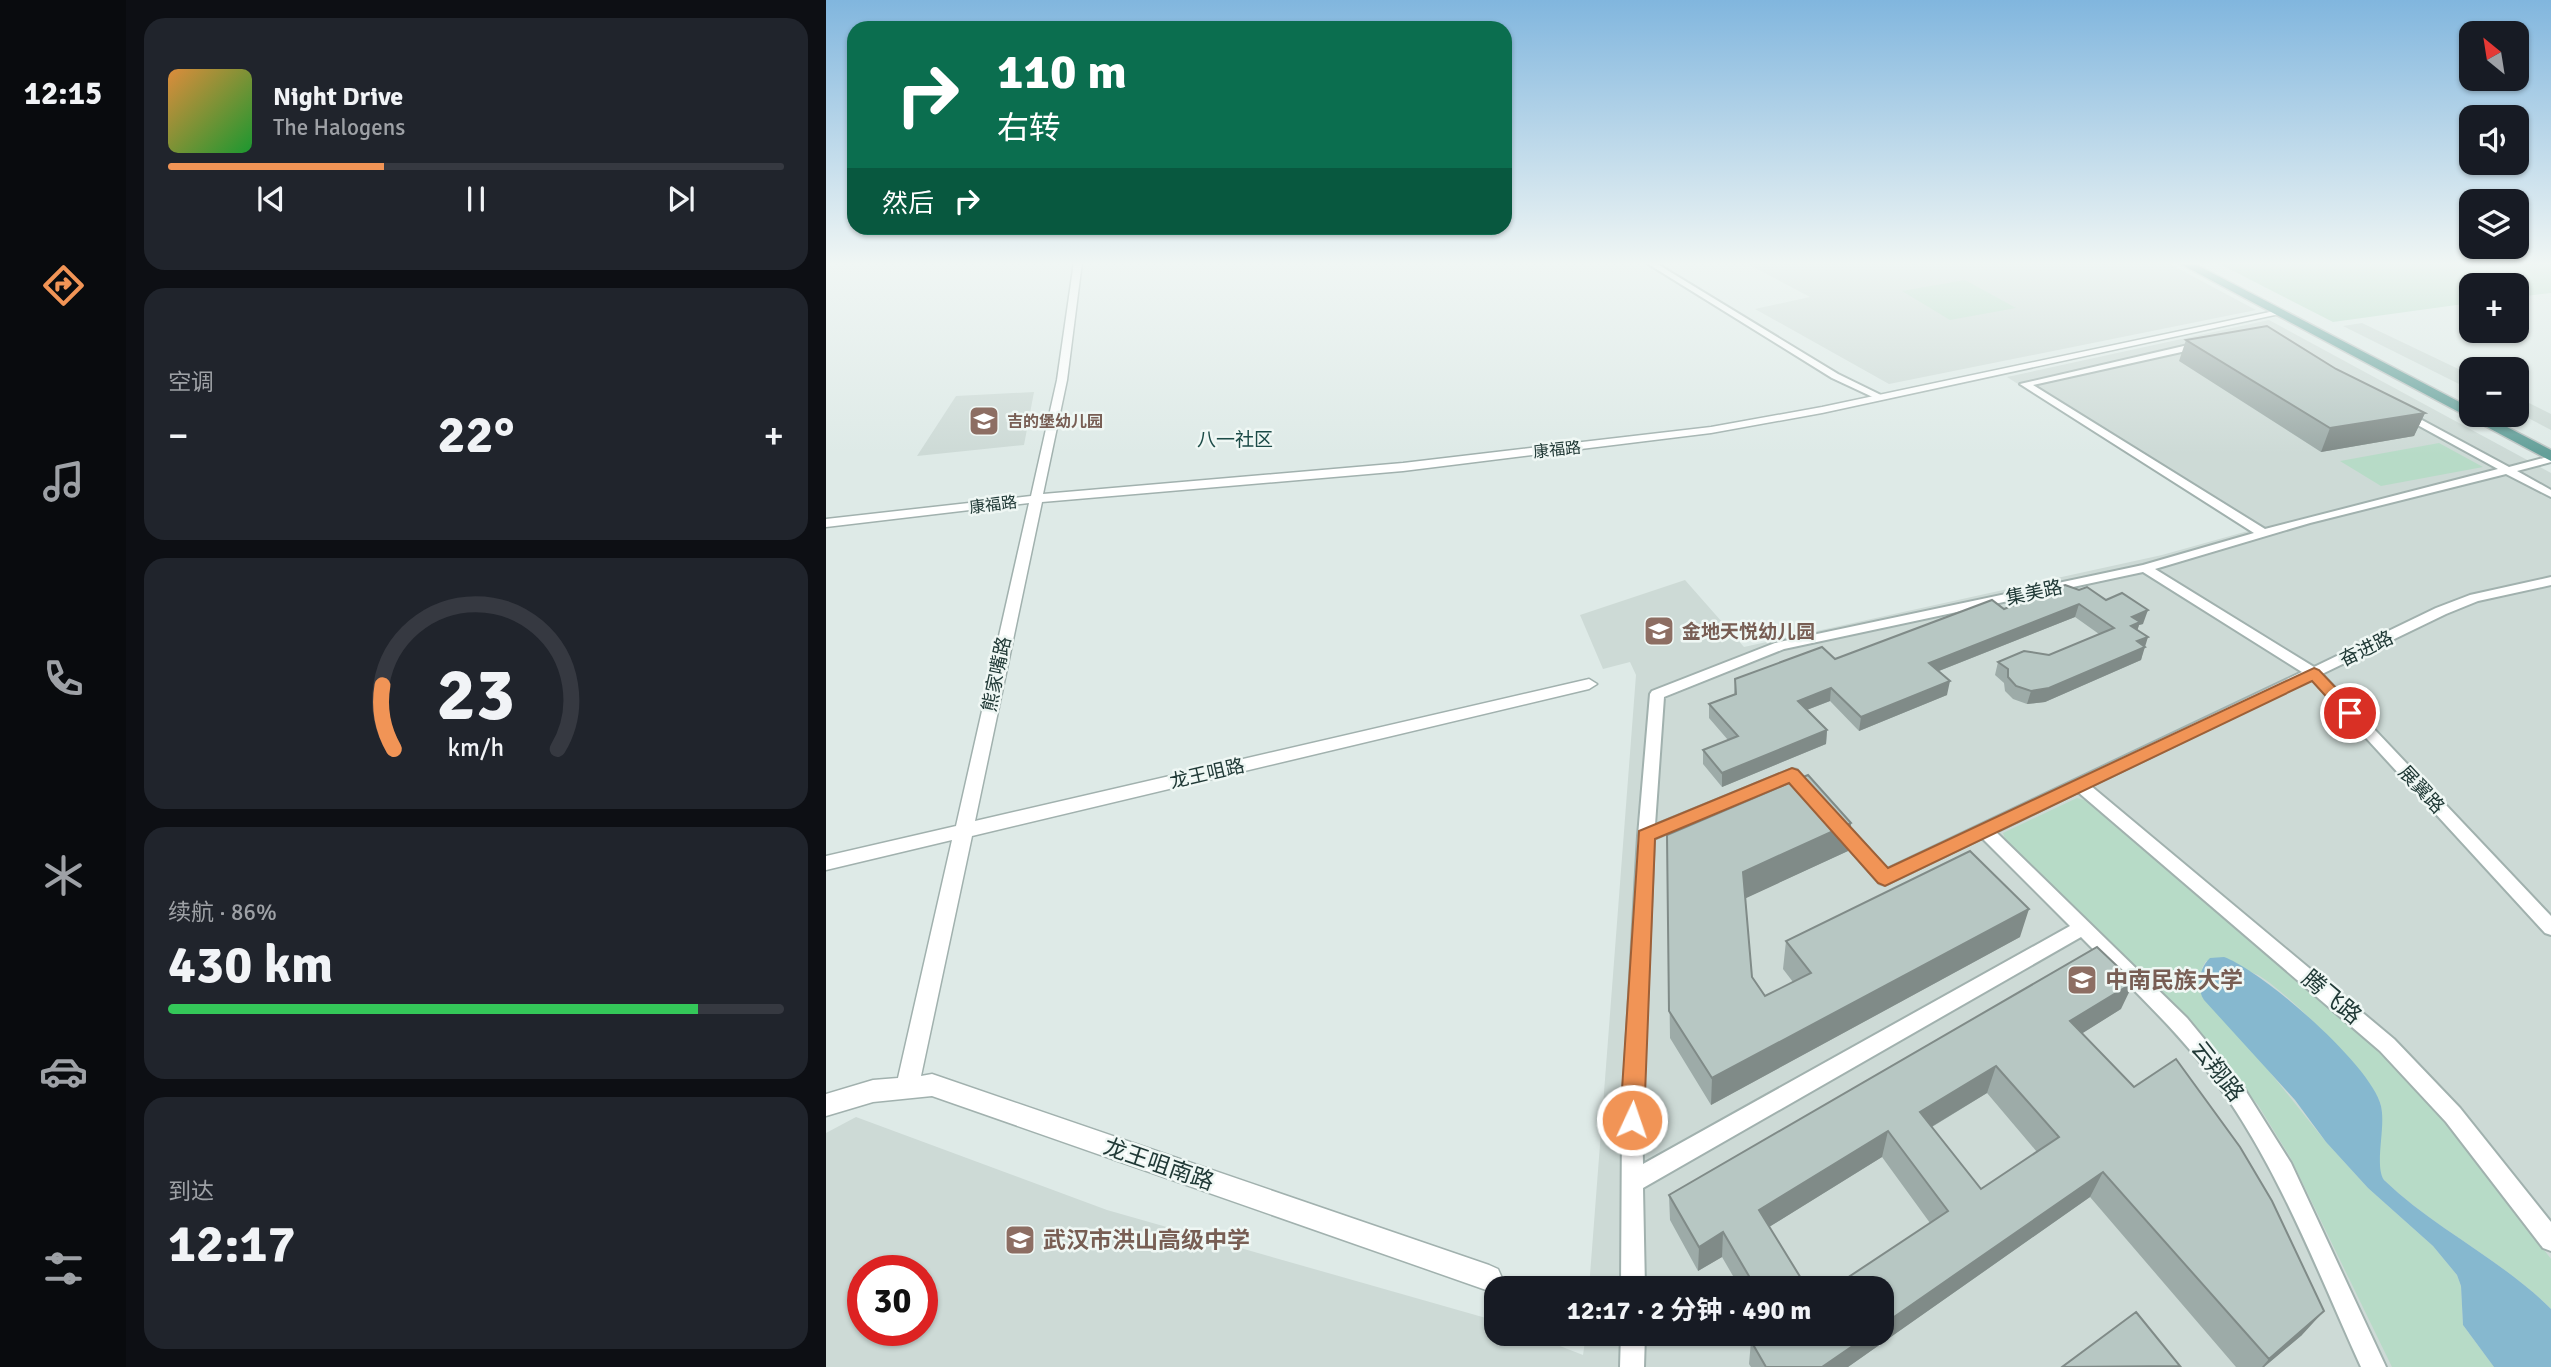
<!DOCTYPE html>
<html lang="zh">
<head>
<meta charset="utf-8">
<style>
  body { margin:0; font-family:Signika,"Noto Sans SC",sans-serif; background:#20242c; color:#f1f3f6; height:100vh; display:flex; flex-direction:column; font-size:26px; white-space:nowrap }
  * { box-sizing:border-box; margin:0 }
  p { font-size:23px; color:#9ea1a6 }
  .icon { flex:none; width:38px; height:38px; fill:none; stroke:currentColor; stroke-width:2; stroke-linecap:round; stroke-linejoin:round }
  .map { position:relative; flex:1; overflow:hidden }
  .sheet { display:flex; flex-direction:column; gap:18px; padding:18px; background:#0d0f14; width:700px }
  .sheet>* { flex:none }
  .top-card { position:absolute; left:21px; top:21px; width:665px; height:214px; border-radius:21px; box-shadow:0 2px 5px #0004; background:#0b6e4f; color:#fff; overflow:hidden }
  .needle { width:46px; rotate:330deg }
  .fabs { position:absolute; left:1633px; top:21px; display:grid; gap:14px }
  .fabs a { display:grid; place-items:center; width:70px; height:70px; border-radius:14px; background:#171b24; box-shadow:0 2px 5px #0004; font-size:35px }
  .speed { position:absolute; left:21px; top:1255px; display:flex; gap:14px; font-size:35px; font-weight:700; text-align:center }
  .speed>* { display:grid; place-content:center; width:91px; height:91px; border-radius:50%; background:#171b24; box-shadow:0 2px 5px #0004; line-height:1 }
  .speed .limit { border:10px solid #d22; background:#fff; color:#111 }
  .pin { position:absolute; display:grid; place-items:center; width:60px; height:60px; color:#fff; margin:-30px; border:4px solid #fff; border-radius:50%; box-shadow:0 2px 7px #0007 }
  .me { position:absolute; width:77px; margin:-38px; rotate:3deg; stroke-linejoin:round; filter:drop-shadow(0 0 5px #0008) }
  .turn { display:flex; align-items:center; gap:24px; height:147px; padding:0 35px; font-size:32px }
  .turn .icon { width:91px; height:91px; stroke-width:2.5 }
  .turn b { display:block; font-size:49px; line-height:60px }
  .then { display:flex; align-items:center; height:66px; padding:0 35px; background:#0003; gap:14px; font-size:26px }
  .big { font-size:52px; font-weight:700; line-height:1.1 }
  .sheet .card { flex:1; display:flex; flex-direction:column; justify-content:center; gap:10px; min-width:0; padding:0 24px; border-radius:21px; background:#20242c }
  .sheet .dial { align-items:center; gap:0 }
  .dial svg { height:182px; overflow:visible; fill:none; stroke:#363941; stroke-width:7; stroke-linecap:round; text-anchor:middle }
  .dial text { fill:#f1f3f6; stroke:none }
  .song { display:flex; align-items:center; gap:21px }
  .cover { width:84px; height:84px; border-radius:10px; background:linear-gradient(135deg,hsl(30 70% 55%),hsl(130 70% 35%)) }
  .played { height:7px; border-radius:4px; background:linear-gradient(90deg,#f19456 35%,#363941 35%) }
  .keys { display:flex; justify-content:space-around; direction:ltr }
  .heat { display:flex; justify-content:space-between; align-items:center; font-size:38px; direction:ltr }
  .charge { height:10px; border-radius:5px; background:linear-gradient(90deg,#34c759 86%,#363941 0) }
  .trip { position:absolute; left:658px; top:1276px; width:410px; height:70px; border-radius:21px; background:#171b24; box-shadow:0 2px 5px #0004; font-weight:700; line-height:70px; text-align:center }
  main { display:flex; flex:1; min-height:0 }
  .tab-bar { display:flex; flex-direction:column; width:126px; justify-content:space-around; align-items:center; background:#090b0e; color:#9ea1a6 }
  .tab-bar .icon { width:49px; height:49px }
  .tab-bar .current { color:#f19456 }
  .tab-bar b { font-size:32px; color:#f1f3f6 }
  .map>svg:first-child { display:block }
  .built { fill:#cddad6; fill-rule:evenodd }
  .green { fill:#b7dbc7 }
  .water { fill:#86b8cf }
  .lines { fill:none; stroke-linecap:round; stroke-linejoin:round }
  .minor-casing { stroke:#a1b1ae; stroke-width:4 }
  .tertiary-casing { stroke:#a1b1ae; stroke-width:3 }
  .primary-casing { stroke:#bcc4c3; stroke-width:3 }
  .minor { fill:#fff; fill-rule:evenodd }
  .tertiary { fill:#fff; fill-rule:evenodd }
  .primary { fill:#639f99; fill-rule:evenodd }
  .wall { fill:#9daba8; fill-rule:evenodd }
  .shaded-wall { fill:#808b88 }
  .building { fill:#b7c7c3; stroke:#808b88; stroke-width:2; fill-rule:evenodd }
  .route { fill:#f19456; stroke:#9d6038; stroke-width:2 }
  .labels { text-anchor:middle; stroke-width:5; stroke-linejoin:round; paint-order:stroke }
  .far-education-label { font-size:16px; font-weight:bold; fill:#785e54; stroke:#eff7f4; text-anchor:start }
  .far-street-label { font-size:16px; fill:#203936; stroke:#eff7f4 }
  .far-quarter-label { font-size:19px; fill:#1c4b47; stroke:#eff7f4 }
  .street-label { font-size:19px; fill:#203936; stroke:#eff7f4 }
  .education-label { font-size:19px; font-weight:bold; fill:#785e54; stroke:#eff7f4; text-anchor:start }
  .near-education-label { font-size:23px; font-weight:bold; fill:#785e54; stroke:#eff7f4; text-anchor:start }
  .near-street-label { font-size:23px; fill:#203936; stroke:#eff7f4 }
</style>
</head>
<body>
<main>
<nav class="tab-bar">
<b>12:15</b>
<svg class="icon current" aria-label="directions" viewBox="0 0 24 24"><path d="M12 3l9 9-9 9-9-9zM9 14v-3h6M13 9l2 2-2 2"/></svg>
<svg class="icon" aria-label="music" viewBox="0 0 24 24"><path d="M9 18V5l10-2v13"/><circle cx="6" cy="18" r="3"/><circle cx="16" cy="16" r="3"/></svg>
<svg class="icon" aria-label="phone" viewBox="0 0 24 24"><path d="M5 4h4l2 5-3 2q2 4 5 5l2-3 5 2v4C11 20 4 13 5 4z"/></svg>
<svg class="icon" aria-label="climate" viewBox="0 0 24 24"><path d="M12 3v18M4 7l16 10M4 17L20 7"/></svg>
<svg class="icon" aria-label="car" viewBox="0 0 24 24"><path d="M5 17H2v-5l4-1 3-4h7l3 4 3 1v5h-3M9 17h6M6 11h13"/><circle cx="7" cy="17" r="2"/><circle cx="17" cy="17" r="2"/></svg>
<svg class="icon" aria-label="filters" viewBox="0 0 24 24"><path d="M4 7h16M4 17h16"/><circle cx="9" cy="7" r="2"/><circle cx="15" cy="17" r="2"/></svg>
</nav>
<section class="sheet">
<div class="card">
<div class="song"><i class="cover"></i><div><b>Night Drive</b><p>The Halogens</p></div></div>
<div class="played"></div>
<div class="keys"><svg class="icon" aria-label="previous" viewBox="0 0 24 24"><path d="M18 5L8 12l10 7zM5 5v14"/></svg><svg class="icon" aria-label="pause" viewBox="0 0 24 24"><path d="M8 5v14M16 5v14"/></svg><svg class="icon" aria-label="next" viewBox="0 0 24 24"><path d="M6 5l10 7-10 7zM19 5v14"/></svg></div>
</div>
<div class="card"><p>空调</p>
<div class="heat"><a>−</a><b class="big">22°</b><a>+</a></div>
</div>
<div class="card dial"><svg viewBox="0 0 100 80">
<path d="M14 69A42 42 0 1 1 86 69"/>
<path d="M14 69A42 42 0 0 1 9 41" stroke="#f19456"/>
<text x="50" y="56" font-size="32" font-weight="700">23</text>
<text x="50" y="72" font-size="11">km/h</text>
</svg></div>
<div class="card"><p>续航 · 86%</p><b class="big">430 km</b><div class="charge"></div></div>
<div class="card"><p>到达</p><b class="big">12:17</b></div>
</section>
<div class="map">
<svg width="1725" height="1367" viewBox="0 0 1725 1367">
  <rect width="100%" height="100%" fill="#deeae7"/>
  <path class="built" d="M 918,262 L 1340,262 L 1430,310 L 1063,384 L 929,309 L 984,297 Z
    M 1443,320 L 1725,473 L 1725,1367 L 0,1367 L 0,1133 L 30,1117 L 281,1210 L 667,1320 L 670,1321 L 670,1334 L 703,1334 L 757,1355 L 760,1334 L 1055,1334 L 1055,1288 L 763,1288 L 810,675 L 804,662 L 777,669 L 754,615 L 859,580 L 918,647 L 1336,555 L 1422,531 L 1181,377 ZM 37,1270 L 96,1270 L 96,1330 L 37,1330 Z
    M 1536,323 L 1645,375 L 1645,390 L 1517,326 Z
    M 208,392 L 198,445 L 91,456 L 130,396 Z
    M 1691,397 L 1725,414 L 1725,430 L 1691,412 Z"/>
  <path class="green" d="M 1390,262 L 1725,262 L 1725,293 L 1691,297 L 1690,285 L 1645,285 L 1645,303 L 1507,322 Z
    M 1139,280 L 1190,308 L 1124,320 L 1076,291 Z
    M 1613,443 L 1657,467 L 1555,486 L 1514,461 Z
    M 1251,798 L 1265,802 L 1537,1034 L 1578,1074 L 1624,1126 L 1725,1259 L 1725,1309 C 1675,1259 1609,1229 1558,1180 C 1545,1162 1559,1128 1555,1106 C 1551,1080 1457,988 1432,975 C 1417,968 1396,965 1380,961 L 1376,968 L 1435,1061 L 1500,1142 L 1542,1188 L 1607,1246 L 1631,1275 L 1635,1286 L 1637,1325 L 1668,1367 L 1566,1367 L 1464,1157 L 1432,1105 L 1376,1037 L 1180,842 L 1177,833 Z"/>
  <path class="water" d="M 1398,957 C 1437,971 1546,1066 1555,1106 C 1560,1128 1548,1165 1558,1180 C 1609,1229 1675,1259 1725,1309 L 1725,1367 L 1668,1367 L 1637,1325 L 1635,1286 L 1631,1275 L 1607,1246 L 1542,1188 L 1500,1142 L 1469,1100 L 1378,1000 C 1370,988 1373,968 1384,958 Z"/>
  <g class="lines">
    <g class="minor-casing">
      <path id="minor" d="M 819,262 L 828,262 L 1012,374 L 1059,397 L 1051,399 L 1006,378 Z
        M 1375,342 L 1378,343 L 1378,347 L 1207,385 L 1439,529 L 1672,469 L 1577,417 L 1577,413 L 1583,413 L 1683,467 L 1725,456 L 1725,462 L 1691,471 L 1725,490 L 1725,497 L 1680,474 L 1484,523 L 1329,569 L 1488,667 L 1610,608 L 1644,595 L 1725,577 L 1725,585 L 1652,601 L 1620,614 L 1496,674 L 1725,916 L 1725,935 L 1719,933 L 1486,679 L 1265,786 L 1568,1039 L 1634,1108 L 1725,1222 L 1725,1251 L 1717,1248 L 1620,1122 L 1554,1051 L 1252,792 L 1170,832 L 1361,1018 L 1416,1085 L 1465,1163 L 1560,1367 L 1535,1367 C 1494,1277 1458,1182 1402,1099 C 1361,1039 1306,989 1255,937 L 817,1188 L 819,1288 L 795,1288 L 796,1120 L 812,836 L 824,694 L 826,691 L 949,643 L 1317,565 L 1428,533 L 1194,384 ZM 1317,572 L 1476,672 L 1061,869 L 1017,820 L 1011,818 L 1005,820 L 1003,824 L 1005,828 L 1053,883 L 1059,885 L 1156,838 L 1244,926 L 817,1164 L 816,1120 L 828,839 L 964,781 L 977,797 L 989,797 L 991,793 L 971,770 L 966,769 L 829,825 L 838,697 L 958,649 Z
        M 795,1334 L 819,1334 L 818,1367 L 794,1367 Z"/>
    </g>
    <g class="tertiary-casing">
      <path id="tertiary" d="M 248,262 L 256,262 L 241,380 L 217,494 L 577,463 L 885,427 L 996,407 L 1453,310 L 1458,313 L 996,413 L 885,433 L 577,471 L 216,502 L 149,821 L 763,679 L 771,684 L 763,689 L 146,836 L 95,1076 L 106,1074 L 663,1265 L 672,1269 L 676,1278 L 672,1287 L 663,1291 L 106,1096 L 47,1102 L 0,1116 L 0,1094 L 47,1080 L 72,1078 L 126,840 L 0,870 L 0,856 L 130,826 L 203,503 L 0,527 L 0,519 L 205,496 L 231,380 Z"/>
    </g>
    <g class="primary-casing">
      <path id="primary" d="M 1351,262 L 1365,262 L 1645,408 L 1645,415 L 1658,415 L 1725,450 L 1725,461 Z"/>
    </g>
    <use href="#minor" class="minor"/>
    <use href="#tertiary" class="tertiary"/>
    <use href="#primary" class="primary"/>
  </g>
  <path class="wall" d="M 1360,340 L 1510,369 L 1599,413 L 1588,436 L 1495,452 L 1353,361 Z
    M 1239,585 L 1317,624 L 1313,625 L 1311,630 L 1318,646 L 1315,660 L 1219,702 L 1201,704 L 1187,699 L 1179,691 L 1178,683 L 1169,675 L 1172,662 L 1223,655 L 1273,634 L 1249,617 L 1113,671 L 1121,695 L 1033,731 L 1004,701 L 981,710 L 1001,730 L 1000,744 L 896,787 L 877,764 L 877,750 L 902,740 L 883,718 L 883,704 L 908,694 L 909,679 L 1009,659 L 1178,609 Z
    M 1025,823 L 1022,851 L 919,898 L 926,977 L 939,996 L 967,982 L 957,969 L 960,941 L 1194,937 L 885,1105 L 844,1038 L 841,835 Z
    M 1295,1009 L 1256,1033 L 1476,1335 L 1438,1367 L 1410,1367 L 1264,1197 L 1022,1367 L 925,1367 L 923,1364 L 925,1341 L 1104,1223 L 1056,1157 L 943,1227 L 981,1288 L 914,1288 L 896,1257 L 872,1271 L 844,1220 L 843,1195 ZM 1161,1093 L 1211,1152 L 1155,1189 L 1106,1127 Z"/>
  <path class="shaded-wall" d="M 1599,413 L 1588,436 L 1495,452 L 1504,428 Z
    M 1253,604 L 1249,617 L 1100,676 L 1103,663 Z
    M 1322,610 L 1317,624 L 1313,625 L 1310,635 L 1301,639 L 1306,617 Z
    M 1322,637 L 1315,660 L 1219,702 L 1201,704 L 1205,691 Z
    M 1124,681 L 1121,695 L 1033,731 L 1035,717 Z
    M 1005,688 L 1004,701 L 970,714 L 972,701 Z
    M 1001,730 L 1000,744 L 896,787 L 896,773 Z
    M 1025,823 L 1022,851 L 916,900 L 917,872 Z
    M 1203,909 L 1194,937 L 885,1105 L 886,1078 Z
    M 1308,982 L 1295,1009 L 1233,1048 L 1244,1021 Z
    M 1170,1066 L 1161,1093 L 1087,1138 L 1094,1112 Z
    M 1062,1131 L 1056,1157 L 930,1235 L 933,1210 Z
    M 1277,1172 L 1264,1197 L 1022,1367 L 996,1367 L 1044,1334 L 1055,1334 L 1055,1326 Z
    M 897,1232 L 896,1257 L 872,1271 L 873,1247 Z
    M 1498,1311 L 1476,1335 L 1438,1367 L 1436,1367 L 1443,1359 Z"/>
  <path class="building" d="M 1441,326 L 1510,369 L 1599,413 L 1504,428 L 1360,340 Z
    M 1239,585 L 1253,590 L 1261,587 L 1280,600 L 1296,593 L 1322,610 L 1306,617 L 1314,622 L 1305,626 L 1322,637 L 1311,641 L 1319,647 L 1223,688 L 1205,691 L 1190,686 L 1182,677 L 1182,669 L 1172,662 L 1198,651 L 1223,655 L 1288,628 L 1253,604 L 1103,663 L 1124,681 L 1035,717 L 1005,688 L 972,701 L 1001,730 L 896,773 L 877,750 L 912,736 L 883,704 L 910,694 L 909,679 L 996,647 L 1009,659 L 1166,600 L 1178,609 Z
    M 982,775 L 1025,823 L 917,872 L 926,977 L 939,996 L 985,973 L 960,941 L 1144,851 L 1203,909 L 886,1078 L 843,1011 L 841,835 Z
    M 1271,947 L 1308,982 L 1244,1021 L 1308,1087 L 1350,1059 L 1414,1147 L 1446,1201 L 1498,1311 L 1443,1359 L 1277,1172 L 1055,1326 L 1055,1288 L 1006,1288 L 1122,1211 L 1062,1131 L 933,1210 L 981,1288 L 930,1288 L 897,1232 L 873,1247 L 843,1195 ZM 1170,1066 L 1233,1137 L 1155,1189 L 1094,1112 Z
    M 1310,1312 L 1354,1366 L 1236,1367 Z
    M 937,1334 L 1044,1334 L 996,1367 L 940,1367 L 925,1341 Z"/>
  <linearGradient id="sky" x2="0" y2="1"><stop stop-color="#81b6de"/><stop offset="0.58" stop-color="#f0f6f4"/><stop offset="1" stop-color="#f0f6f4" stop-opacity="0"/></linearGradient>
  <rect width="1725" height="454" fill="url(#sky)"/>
  <path class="route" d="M 1488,668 L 1493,670 L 1530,709 L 1530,716 L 1518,716 L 1486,681 L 1059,886 L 1052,883 L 963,783 L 829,839 L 818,1120 L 814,1128 L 806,1131 L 798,1128 L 794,1120 L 813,831 L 966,768 L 972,770 L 1062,868 Z"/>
  <defs>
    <g id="school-square" transform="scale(1.575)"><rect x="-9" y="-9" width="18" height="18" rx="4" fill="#8d6e63" stroke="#eff7f4"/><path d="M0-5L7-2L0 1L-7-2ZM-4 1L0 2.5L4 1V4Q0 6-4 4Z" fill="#fff"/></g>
    <g id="university-square" transform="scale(1.575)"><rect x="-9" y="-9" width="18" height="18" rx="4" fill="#8d6e63" stroke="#eff7f4"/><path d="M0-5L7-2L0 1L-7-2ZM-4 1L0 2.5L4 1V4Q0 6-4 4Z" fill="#fff"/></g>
  </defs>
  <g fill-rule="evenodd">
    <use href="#school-square" x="158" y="421"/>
    <use href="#school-square" x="833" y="631"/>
    <use href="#university-square" x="1256" y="980"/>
    <use href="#school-square" x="194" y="1240"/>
  </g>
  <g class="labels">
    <g class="far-education-label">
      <text x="181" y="427">吉的堡幼儿园</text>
    </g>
    <g class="far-street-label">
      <text transform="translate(731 449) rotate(-6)" y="6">康福路</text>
      <text transform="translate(167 504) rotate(-7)" y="6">康福路</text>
    </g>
    <g class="far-quarter-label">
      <text x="409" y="446">八一社区</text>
    </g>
    <g class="street-label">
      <text transform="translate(1208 592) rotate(-12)" y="7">集美路</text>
      <text transform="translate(1540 648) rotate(-26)" y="7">奋进路</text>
      <text transform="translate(170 674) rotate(-78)" y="7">熊家嘴路</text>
      <text transform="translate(381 773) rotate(-13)" y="7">龙王咀路</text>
      <text transform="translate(1596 789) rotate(47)" y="7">展翼路</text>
    </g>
    <g class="education-label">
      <text x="856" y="638">金地天悦幼儿园</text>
    </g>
    <g class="near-education-label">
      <text x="1279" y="988">中南民族大学</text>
      <text x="217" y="1248">武汉市洪山高级中学</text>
    </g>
    <g class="near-street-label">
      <text transform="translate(1506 997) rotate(40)" y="8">腾飞路</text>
      <text transform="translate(1392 1071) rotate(52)" y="8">云翔路</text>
      <text transform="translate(333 1164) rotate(19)" y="8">龙王咀南路</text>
    </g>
  </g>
</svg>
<div class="fabs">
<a><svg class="needle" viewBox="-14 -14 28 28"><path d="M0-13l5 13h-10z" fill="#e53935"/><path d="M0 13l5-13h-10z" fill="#9ea1a6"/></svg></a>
<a><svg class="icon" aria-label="sound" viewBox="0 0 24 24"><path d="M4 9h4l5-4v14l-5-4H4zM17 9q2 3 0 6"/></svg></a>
<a><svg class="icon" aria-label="layers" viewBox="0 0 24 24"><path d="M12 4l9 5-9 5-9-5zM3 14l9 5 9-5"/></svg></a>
<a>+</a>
<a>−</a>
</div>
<div class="speed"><div class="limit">30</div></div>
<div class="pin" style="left:1524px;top:713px;background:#d93025"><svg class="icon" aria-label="arrive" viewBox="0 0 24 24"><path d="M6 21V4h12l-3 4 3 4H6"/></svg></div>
<svg class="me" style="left:806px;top:1120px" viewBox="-20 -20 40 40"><circle r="17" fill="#f19456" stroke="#fff" stroke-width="3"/><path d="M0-11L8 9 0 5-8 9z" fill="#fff"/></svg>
<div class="trip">12:17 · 2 分钟 · 490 m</div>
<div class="top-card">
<div class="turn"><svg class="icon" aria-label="right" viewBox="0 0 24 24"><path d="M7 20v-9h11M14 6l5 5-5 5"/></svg><div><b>110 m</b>右转</div></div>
<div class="then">然后<svg class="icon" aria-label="right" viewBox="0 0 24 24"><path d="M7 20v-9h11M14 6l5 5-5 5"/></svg></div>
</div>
</div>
</main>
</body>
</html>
